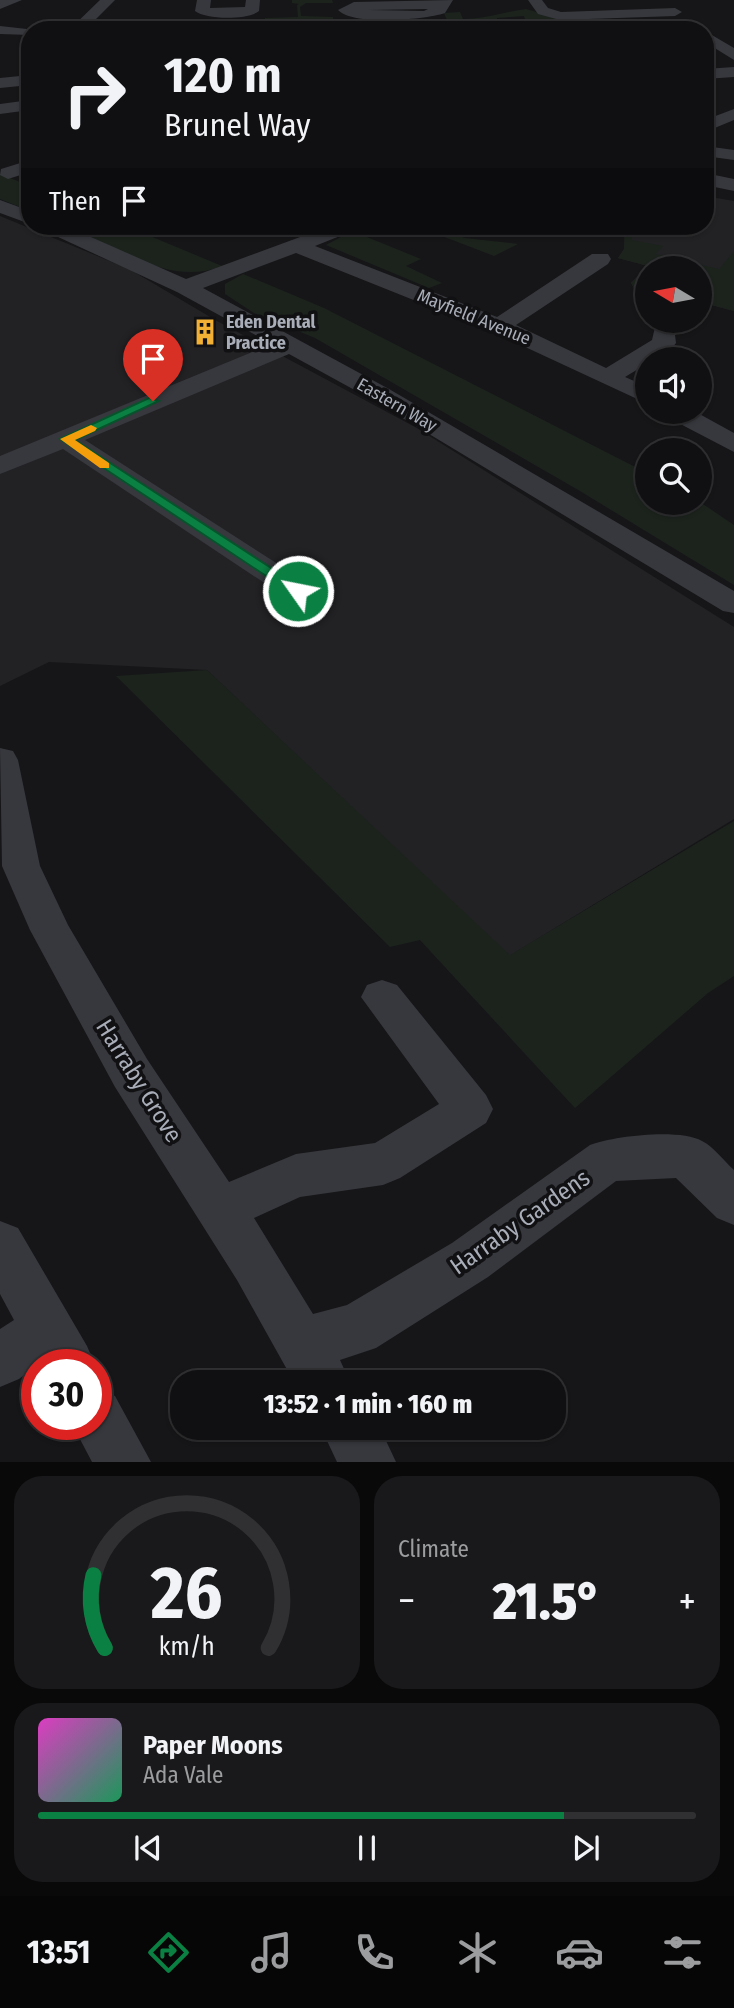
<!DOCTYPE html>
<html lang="en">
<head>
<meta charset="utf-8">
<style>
  body { margin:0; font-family:"Fira Sans Condensed",sans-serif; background:#19191b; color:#f1f3f6; height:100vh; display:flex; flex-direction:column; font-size:26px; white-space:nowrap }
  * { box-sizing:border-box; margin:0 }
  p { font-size:23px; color:#9c9d9f }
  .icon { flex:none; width:38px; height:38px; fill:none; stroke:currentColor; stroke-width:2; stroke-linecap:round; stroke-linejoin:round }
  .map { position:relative; height:1462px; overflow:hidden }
  .side { display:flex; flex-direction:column; gap:14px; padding:14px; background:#09090a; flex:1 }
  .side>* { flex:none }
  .hud { position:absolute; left:21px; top:21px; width:693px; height:214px; border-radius:28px; box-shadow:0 2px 5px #0004,0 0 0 2px #303032; background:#101012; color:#f1f3f6; overflow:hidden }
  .needle { width:46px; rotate:280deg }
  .buttons { position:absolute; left:635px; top:256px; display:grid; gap:14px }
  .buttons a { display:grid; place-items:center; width:77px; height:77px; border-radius:50%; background:#101012; box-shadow:0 2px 5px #0004,0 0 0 2px #303032; font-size:35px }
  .speed { position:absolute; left:21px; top:1349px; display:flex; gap:14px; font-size:35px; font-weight:700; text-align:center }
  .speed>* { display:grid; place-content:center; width:91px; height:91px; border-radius:50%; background:#101012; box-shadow:0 2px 5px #0004,0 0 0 2px #303032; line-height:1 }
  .speed .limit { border:10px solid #d22; background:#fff; color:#111 }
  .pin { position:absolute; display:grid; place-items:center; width:60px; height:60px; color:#fff; margin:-72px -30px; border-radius:50% 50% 50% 0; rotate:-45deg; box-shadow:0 0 7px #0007 }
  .pin .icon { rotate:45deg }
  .me { position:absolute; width:77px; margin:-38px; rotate:303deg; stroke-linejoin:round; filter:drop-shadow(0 0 5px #0008) }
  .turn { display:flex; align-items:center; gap:24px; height:147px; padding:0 28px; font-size:32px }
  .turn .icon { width:91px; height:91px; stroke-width:2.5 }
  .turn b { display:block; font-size:49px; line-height:60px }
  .then { display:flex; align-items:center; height:66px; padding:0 28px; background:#0003; gap:14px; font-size:26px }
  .big { font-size:52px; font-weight:800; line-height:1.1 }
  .side .card { flex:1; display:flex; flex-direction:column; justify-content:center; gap:10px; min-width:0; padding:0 24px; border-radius:28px; background:#19191b }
  .side .dial { align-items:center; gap:0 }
  .dial svg { height:182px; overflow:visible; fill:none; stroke:#303032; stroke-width:7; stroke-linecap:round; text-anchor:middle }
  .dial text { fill:#f1f3f6; stroke:none }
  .song { display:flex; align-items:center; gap:21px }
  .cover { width:84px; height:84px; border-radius:10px; background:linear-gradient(135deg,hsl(310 70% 55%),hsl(150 70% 35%)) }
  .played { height:7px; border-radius:4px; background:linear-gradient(90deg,#0b8043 80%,#303032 80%) }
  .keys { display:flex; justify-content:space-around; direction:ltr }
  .heat { display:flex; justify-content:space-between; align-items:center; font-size:38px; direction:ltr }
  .side .tiles { flex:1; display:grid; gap:14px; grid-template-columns:1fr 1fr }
  .card:last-child { grid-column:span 2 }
  .trip { position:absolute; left:170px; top:1370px; width:396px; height:70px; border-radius:28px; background:#101012; box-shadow:0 2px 5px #0004,0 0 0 2px #303032; font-weight:800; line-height:70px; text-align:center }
  .dock { display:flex; height:112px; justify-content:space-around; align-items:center; background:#060607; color:#9c9d9f }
  .dock .icon { width:49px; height:49px }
  .dock .active { color:#0b8043 }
  .dock b { font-size:32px; color:#f1f3f6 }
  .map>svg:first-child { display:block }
  .built { fill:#222225 }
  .green { fill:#1c231d }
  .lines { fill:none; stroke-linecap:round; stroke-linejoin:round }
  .minor { fill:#37383d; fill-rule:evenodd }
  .route { fill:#0b8043; stroke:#07532c; stroke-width:2 }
  .slow { fill:#f59e0b }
  .labels { text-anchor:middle; stroke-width:7; stroke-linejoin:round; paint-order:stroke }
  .far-street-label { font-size:18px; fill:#a8adb8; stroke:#111113 }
  .far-poi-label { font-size:18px; font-weight:bold; fill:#a8adb8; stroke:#111113; text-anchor:start }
  .near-street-label { font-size:24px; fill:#a8adb8; stroke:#111113 }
</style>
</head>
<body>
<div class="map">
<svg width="734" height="1462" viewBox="0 0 734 1462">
  <rect width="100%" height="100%" fill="#161618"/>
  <path class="built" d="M 705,196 L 734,201 L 734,311 L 700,302 L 700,268 L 648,268 L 647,291 L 634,288 L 631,283 L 648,266 L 618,258 L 624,249 L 625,226 L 705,226 Z
    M 0,216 L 129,269 L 217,321 L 415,427 L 734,627 L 734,819 L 509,956 L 207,670 L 49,662 L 0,686 Z"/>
  <path class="green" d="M 292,0 L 332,0 L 333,3 L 306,3 L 300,7 L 301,16 L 333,17 L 334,25 L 273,26 L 272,23 L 264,23 L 265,18 L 298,17 L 297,5 L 299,4 L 292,3 Z
    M 526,9 L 568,21 L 526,23 L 524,16 L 497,18 L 499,27 L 389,27 L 447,20 L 444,13 L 460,12 L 463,19 C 486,19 503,12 526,9 Z
    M 0,174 L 30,186 L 30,211 L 0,199 Z
    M 67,226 L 126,226 L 222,266 C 169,288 114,245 67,226 Z
    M 416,226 L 433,226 L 465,238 L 518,244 L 494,256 Z
    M 625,226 L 632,226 L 632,240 L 664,246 L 656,254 L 719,269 L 734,251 L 734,311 L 700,302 L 700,268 L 648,268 L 647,291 L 634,288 L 631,283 L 648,266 L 618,258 L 624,249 Z
    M 352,231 L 421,259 L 406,266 L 442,283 L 429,288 L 326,245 Z
    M 243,274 L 324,308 L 647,473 L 648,502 L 700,502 L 734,525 L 734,585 L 580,491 L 315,338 L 254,313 L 225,294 L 225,284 Z
    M 207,670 L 510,955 L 734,821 L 734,976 L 708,993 L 575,1108 L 420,940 L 390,947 L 116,676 Z"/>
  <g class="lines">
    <path class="minor" d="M 0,0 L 22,0 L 0,9 Z
      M 100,0 L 115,0 L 85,30 L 69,30 Z
      M 197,0 L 211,0 L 210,8 L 245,7 L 246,0 L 260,0 L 259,11 C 248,20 206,20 195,11 Z
      M 453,0 L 445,13 C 424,20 353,26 338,10 L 354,2 ZM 428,9 L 424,11 L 369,10 Z
      M 528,0 L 542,0 L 548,8 L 561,12 L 675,8 L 682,12 L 675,16 L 560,20 L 538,14 Z
      M 0,26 L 36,30 L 30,30 L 30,35 L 0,34 Z
      M 705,31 L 734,48 L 734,60 L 705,42 Z
      M 734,67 L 734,77 L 705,79 L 705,69 Z
      M 30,75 L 30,85 L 0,88 L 0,78 Z
      M 30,100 L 30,110 L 0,114 L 0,104 Z
      M 734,109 L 734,120 L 705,132 L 705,120 Z
      M 705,146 L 734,150 L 734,160 L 705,156 Z
      M 30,160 L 30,172 L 8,179 L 0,175 L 1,169 Z
      M 705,173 L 734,179 L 734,191 L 705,185 Z
      M 0,200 L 30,211 L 30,224 L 0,213 Z
      M 40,226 L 66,226 L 186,279 L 330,226 L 358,226 L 355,230 L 315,246 L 497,317 L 592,254 L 608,254 L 611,259 L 608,264 L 516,325 L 606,368 L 652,340 L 655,327 L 666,320 L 692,320 L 689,326 L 675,335 L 676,343 C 670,352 658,359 648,359 L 648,363 L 625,377 L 648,387 L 648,404 L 491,331 L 296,253 L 203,288 L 389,389 L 734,591 L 734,613 L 723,611 L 371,399 L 289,354 L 85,440 L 309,584 L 313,591 L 309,598 L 298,600 L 287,598 L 63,449 L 0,474 L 0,456 L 272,344 L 177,292 L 43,230 Z
      M 661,411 L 694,411 L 734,433 L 734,452 L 665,416 Z
      M 0,748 L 13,751 L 18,760 L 40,866 L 68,925 L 147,1059 L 229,1182 L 296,1154 L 375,1143 L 439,1104 L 361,997 L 367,985 L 382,980 L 397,985 L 486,1095 L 493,1109 L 486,1123 L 400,1178 L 383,1185 L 300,1197 L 254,1218 L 313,1314 L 347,1305 L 452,1243 L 590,1145 C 613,1136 680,1128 702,1141 C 714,1147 724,1161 734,1170 L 734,1225 L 717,1218 L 676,1178 L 616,1181 L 488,1277 L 376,1348 L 340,1360 L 350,1382 L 294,1382 L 237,1280 L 115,1087 L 30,930 L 2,866 Z
      M 0,1221 L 18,1228 L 87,1346 L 95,1365 L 37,1365 L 19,1379 L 0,1387 L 0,1329 L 14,1320 L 0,1294 Z
      M 96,1388 L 115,1396 L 151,1462 L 92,1462 L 72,1424 L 96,1424 Z
      M 321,1428 L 380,1428 L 396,1462 L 337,1462 Z"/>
  </g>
  <path class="route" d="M 149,398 L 159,401 L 75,440 L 302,588 L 302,594 L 293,594 L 60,439 Z"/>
  <path class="slow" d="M 91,425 L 97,428 L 95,431 L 75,440 L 109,463 L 109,468 L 100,468 L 60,439 Z"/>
  <defs>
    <g id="building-bare" transform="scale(2.1)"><path d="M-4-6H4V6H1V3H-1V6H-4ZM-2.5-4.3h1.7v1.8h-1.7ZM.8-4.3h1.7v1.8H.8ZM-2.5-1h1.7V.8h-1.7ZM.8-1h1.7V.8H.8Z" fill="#f2b134" stroke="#111113" stroke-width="2.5" paint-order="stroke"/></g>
  </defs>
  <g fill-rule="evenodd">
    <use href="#building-bare" x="205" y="332"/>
  </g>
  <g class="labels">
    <g class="far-street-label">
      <text transform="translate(474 317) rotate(22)" y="6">Mayfield Avenue</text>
      <text transform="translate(397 405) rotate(30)" y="6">Eastern Way</text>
    </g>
    <g class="far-poi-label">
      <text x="226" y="328">Eden Dental<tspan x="226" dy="21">Practice</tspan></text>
    </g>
    <g class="near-street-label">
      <text transform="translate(139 1081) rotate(58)" y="8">Harraby Grove</text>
      <text transform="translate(520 1222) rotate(-35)" y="8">Harraby Gardens</text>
    </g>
  </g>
</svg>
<div class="buttons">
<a><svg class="needle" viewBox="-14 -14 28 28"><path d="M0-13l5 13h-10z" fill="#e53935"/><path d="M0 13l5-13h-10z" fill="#9c9d9f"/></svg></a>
<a><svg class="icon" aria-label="sound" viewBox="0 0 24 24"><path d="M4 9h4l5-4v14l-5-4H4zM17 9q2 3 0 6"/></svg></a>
<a><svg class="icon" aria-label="search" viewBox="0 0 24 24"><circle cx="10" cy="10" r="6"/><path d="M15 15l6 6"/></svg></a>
</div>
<div class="speed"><div class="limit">30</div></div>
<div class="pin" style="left:153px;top:401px;background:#d93025"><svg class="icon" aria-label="arrive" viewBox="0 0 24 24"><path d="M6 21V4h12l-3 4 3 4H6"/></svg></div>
<svg class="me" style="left:298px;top:591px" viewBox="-20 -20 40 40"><circle r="17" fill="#0b8043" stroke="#fff" stroke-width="3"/><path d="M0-11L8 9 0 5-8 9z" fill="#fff"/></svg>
<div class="trip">13:52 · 1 min · 160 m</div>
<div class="hud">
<div class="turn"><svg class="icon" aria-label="right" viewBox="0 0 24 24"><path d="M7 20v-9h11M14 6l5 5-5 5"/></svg><div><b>120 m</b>Brunel Way</div></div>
<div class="then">Then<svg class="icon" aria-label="arrive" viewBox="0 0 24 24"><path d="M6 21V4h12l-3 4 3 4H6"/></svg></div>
</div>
</div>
<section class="side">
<div class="tiles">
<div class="card dial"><svg viewBox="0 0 100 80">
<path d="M14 69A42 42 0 1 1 86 69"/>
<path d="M14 69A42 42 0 0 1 9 37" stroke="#0b8043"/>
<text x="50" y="56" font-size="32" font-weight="700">26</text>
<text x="50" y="72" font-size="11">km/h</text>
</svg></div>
<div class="card"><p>Climate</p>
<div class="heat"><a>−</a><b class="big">21.5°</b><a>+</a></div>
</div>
<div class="card">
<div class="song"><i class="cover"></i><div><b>Paper Moons</b><p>Ada Vale</p></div></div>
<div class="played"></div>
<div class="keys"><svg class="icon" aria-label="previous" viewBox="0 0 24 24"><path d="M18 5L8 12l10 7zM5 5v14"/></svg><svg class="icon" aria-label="pause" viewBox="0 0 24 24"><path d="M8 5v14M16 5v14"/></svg><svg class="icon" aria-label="next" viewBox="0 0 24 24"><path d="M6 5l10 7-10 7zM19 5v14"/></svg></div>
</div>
</div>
</section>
<nav class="dock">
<b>13:51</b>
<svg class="icon active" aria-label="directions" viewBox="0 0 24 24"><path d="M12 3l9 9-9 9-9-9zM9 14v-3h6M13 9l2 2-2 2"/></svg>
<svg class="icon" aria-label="music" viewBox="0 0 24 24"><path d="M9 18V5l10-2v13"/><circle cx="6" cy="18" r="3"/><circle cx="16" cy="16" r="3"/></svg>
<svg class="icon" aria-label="phone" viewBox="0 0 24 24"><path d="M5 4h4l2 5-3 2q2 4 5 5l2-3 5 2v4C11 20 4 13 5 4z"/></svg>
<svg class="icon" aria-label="climate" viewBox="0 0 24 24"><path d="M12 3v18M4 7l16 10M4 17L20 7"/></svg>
<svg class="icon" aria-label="car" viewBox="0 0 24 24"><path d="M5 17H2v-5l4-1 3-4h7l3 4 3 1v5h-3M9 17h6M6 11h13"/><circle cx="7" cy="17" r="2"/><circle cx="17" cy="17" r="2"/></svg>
<svg class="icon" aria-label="filters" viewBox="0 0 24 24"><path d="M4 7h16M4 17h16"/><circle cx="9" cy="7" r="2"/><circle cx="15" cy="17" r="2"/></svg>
</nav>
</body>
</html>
